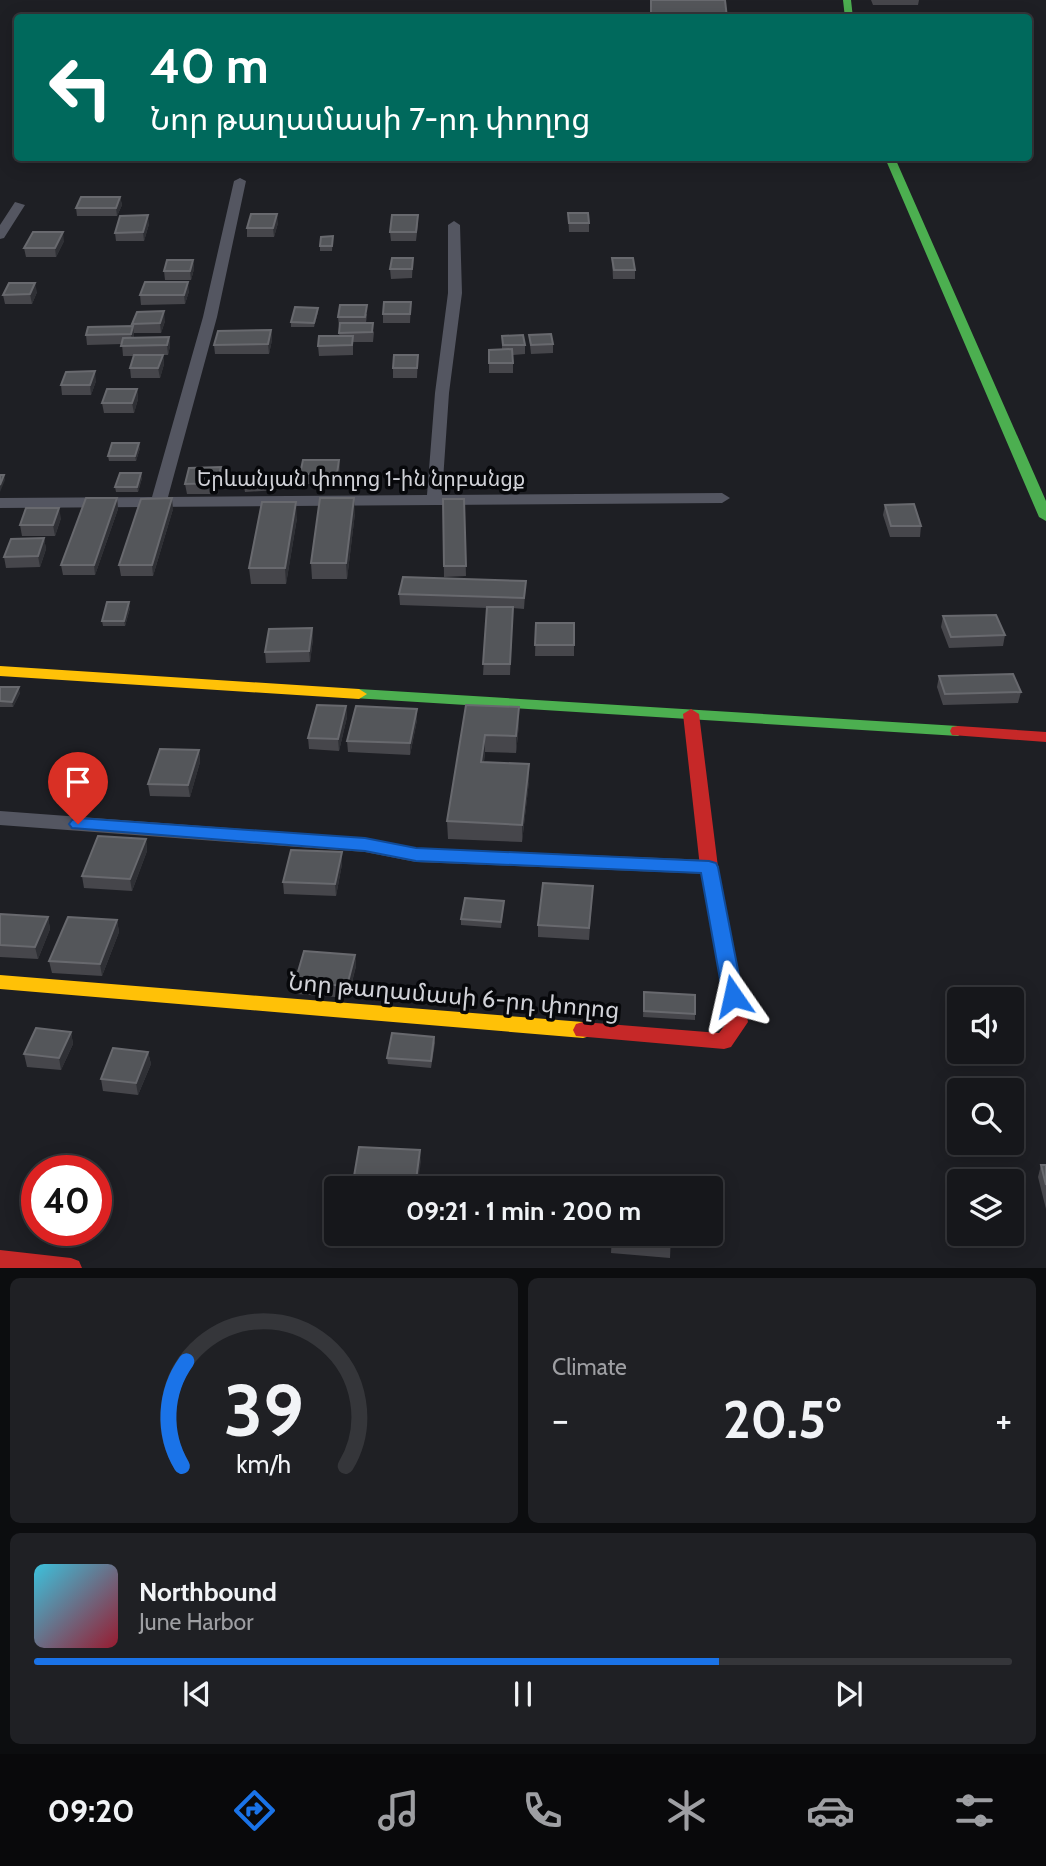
<!DOCTYPE html>
<html lang="en">
<head>
<meta charset="utf-8">
<style>
  body { margin:0; font-family:Cabin,"Noto Sans Armenian",sans-serif; background:#1f2024; color:#f1f3f6; height:100vh; display:flex; flex-direction:column; font-size:26px; white-space:nowrap }
  * { box-sizing:border-box; margin:0 }
  p { font-size:23px; color:#9e9fa3 }
  .icon { flex:none; width:38px; height:38px; fill:none; stroke:currentColor; stroke-width:2; stroke-linecap:round; stroke-linejoin:round }
  .map { position:relative; height:1268px; overflow:hidden }
  .drawer { display:flex; flex-direction:column; gap:10px; padding:10px; background:#0c0d0f; flex:1 }
  .drawer>* { flex:none }
  .banner { position:absolute; left:14px; top:14px; width:1018px; height:147px; border-radius:7px; box-shadow:0 4px 18px #0003,0 0 0 2px #35363a; background:#00695c; color:#fff; overflow:hidden }
  .tools { position:absolute; left:947px; top:987px; display:grid; gap:14px }
  .tools a { display:grid; place-items:center; width:77px; height:77px; border-radius:7px; background:#16171b; box-shadow:0 4px 18px #0003,0 0 0 2px #35363a; font-size:35px }
  .speed { position:absolute; left:21px; top:1155px; display:flex; gap:14px; font-size:35px; font-weight:700; text-align:center }
  .speed>* { display:grid; place-content:center; width:91px; height:91px; border-radius:50%; background:#16171b; box-shadow:0 4px 18px #0003,0 0 0 2px #35363a; line-height:1 }
  .speed .limit { border:10px solid #d22; background:#fff; color:#111 }
  .pin { position:absolute; display:grid; place-items:center; width:60px; height:60px; color:#fff; margin:-72px -30px; border-radius:50% 50% 50% 0; rotate:-45deg; box-shadow:0 0 7px #0007 }
  .pin .icon { rotate:45deg }
  .me { position:absolute; width:77px; margin:-38px; rotate:349deg; stroke-linejoin:round; filter:drop-shadow(0 0 5px #0008) }
  .turn { display:flex; align-items:center; gap:24px; height:147px; padding:0 21px; font-size:32px }
  .turn .icon { width:91px; height:91px; stroke-width:2.5 }
  .turn b { display:block; font-size:49px; line-height:60px }
  .big { font-size:52px; font-weight:800; line-height:1.1 }
  .drawer .card { flex:1; display:flex; flex-direction:column; justify-content:center; gap:10px; min-width:0; padding:0 24px; border-radius:10px; background:#1f2024 }
  .drawer .dial { align-items:center; gap:0 }
  .dial svg { height:182px; overflow:visible; fill:none; stroke:#35363a; stroke-width:7; stroke-linecap:round; text-anchor:middle }
  .dial text { fill:#f1f3f6; stroke:none }
  .song { display:flex; align-items:center; gap:21px }
  .cover { width:84px; height:84px; border-radius:10px; background:linear-gradient(135deg,hsl(190 70% 55%),hsl(350 70% 35%)) }
  .played { height:7px; border-radius:4px; background:linear-gradient(90deg,#1a73e8 70%,#35363a 70%) }
  .keys { display:flex; justify-content:space-around; direction:ltr }
  .heat { display:flex; justify-content:space-between; align-items:center; font-size:38px; direction:ltr }
  .drawer .tiles { flex:1; display:grid; gap:10px; grid-template-columns:1fr 1fr }
  .card:last-child { grid-column:span 2 }
  .trip { position:absolute; left:324px; top:1176px; width:399px; height:70px; border-radius:7px; background:#16171b; box-shadow:0 4px 18px #0003,0 0 0 2px #35363a; font-weight:800; line-height:70px; text-align:center }
  .tabs { display:flex; height:112px; justify-content:space-around; align-items:center; background:#09090b; color:#9e9fa3 }
  .tabs .icon { width:49px; height:49px }
  .tabs .selected { color:#1a73e8 }
  .tabs b { font-size:32px; color:#f1f3f6 }
  .map>svg:first-child { display:block }
  .lines { fill:none; stroke-linecap:round; stroke-linejoin:round }
  .street { fill:#545661; fill-rule:evenodd }
  .fast { fill:#4caf50; fill-rule:evenodd }
  .slow { fill:#ffc107; fill-rule:evenodd }
  .jam { fill:#c62828; fill-rule:evenodd }
  .wall { fill:#46464b }
  .shaded-wall { fill:#2f3035 }
  .building { fill:#54565a; stroke:#68696e; stroke-width:2 }
  .route { fill:#1a73e8; stroke:#114b97; stroke-width:2 }
  .labels { text-anchor:middle; stroke-width:7; stroke-linejoin:round; paint-order:stroke }
  .street-label { font-size:21px; fill:#d1d2d8; stroke:#07080b }
  .near-street-label { font-size:24px; fill:#d1d2d8; stroke:#07080b }
</style>
</head>
<body>
<div class="map">
<svg width="1046" height="1268" viewBox="0 0 1046 1268">
  <rect width="100%" height="100%" fill="#1e1f24"/>
  <g class="lines">
    <path class="street" d="M 240,178 L 246,181 L 217,317 L 168,497 L 427,495 L 435,393 L 448,293 L 448,225 L 454,221 L 460,225 L 462,293 L 449,393 L 442,495 L 722,493 L 730,498 L 722,503 L 0,508 L 0,498 L 152,497 L 203,317 L 234,181 Z
      M 15,202 L 25,205 L 4,238 L 0,239 L 0,225 Z
      M 0,811 L 365,838 L 416,848 L 709,860 L 716,862 L 719,867 L 716,872 L 709,874 L 416,862 L 365,852 L 0,825 Z"/>
    <path class="fast" d="M 843,0 L 851,0 L 853,18 L 845,18 Z
      M 885,158 L 895,158 L 1046,501 L 1046,521 L 1039,517 Z
      M 359,689 L 958,726 L 966,731 L 958,736 L 353,698 L 351,694 L 353,690 Z"/>
    <path class="slow" d="M 0,666 L 359,689 L 367,694 L 359,699 L 0,676 Z
      M 0,975 L 583,1022 L 590,1024 L 593,1030 L 590,1036 L 583,1038 L 0,989 Z"/>
    <path class="jam" d="M 691,709 L 699,714 L 718,867 L 748,1022 L 731,1047 L 724,1049 L 576,1036 L 573,1030 L 576,1024 L 583,1022 L 719,1033 L 728,1021 L 700,867 L 683,714 Z
      M 958,726 L 1046,732 L 1046,742 L 952,735 L 950,731 L 952,727 Z
      M 0,1250 L 71,1258 L 79,1261 L 82,1268 L 0,1268 Z"/>
  </g>
  <path class="wall" d="M 871,0 L 919,0 L 918,5 L 873,5 Z
    M 120,197 L 122,205 L 117,216 L 77,216 L 76,208 Z
    M 568,213 L 589,223 L 589,232 L 569,232 Z
    M 278,223 L 274,237 L 247,237 L 247,228 Z
    M 149,224 L 144,241 L 116,241 L 115,233 Z
    M 418,224 L 416,241 L 391,241 L 390,232 Z
    M 333,236 L 332,251 L 320,251 L 320,246 Z
    M 64,241 L 56,257 L 26,257 L 24,248 Z
    M 413,258 L 412,278 L 391,279 L 390,269 Z
    M 612,258 L 635,270 L 635,279 L 613,279 Z
    M 193,260 L 194,269 L 191,280 L 165,280 L 164,271 Z
    M 189,291 L 185,304 L 141,305 L 140,295 Z
    M 37,292 L 32,304 L 5,304 L 3,295 Z
    M 411,302 L 410,323 L 383,323 L 383,314 Z
    M 318,308 L 318,312 L 314,327 L 291,327 L 291,322 Z
    M 367,314 L 366,323 L 374,332 L 373,342 L 353,342 L 353,355 L 319,356 L 318,346 L 339,336 L 340,327 L 339,327 L 338,317 Z
    M 165,321 L 161,333 L 134,333 L 134,338 L 169,337 L 170,346 L 168,355 L 163,355 L 164,364 L 160,378 L 131,378 L 130,368 L 134,356 L 123,356 L 122,344 L 87,345 L 86,335 L 133,326 L 132,324 Z
    M 271,330 L 272,340 L 269,354 L 215,354 L 214,345 Z
    M 529,335 L 553,344 L 553,353 L 531,354 Z
    M 502,336 L 525,345 L 525,354 L 513,355 L 513,373 L 489,373 L 489,363 L 502,350 Z
    M 418,355 L 417,378 L 393,378 L 393,368 Z
    M 96,381 L 91,395 L 62,395 L 61,385 Z
    M 137,389 L 138,399 L 134,413 L 104,413 L 102,403 Z
    M 140,448 L 136,461 L 109,461 L 108,456 Z
    M 339,460 L 340,470 L 338,484 L 301,484 L 300,474 Z
    M 221,467 L 222,477 L 218,494 L 187,494 L 185,484 Z
    M 277,476 L 277,490 L 245,492 L 244,487 Z
    M 142,478 L 138,492 L 116,492 L 115,487 Z
    M 117,498 L 118,509 L 95,575 L 63,575 L 61,565 Z
    M 443,499 L 464,499 L 466,576 L 444,577 Z
    M 885,505 L 921,526 L 920,537 L 890,537 L 883,515 Z
    M 173,509 L 153,576 L 121,576 L 119,565 Z
    M 355,513 L 347,579 L 312,579 L 311,563 Z
    M 61,518 L 55,536 L 22,536 L 20,525 Z
    M 297,518 L 286,584 L 251,584 L 249,568 Z
    M 44,538 L 46,549 L 40,567 L 6,568 L 4,557 Z
    M 526,581 L 524,609 L 513,608 L 510,675 L 483,675 L 487,608 L 400,605 L 399,594 Z
    M 130,608 L 125,626 L 103,626 L 102,621 Z
    M 943,616 L 1005,635 L 1003,646 L 949,648 L 941,627 Z
    M 536,623 L 574,623 L 574,656 L 535,656 Z
    M 312,628 L 313,639 L 310,662 L 266,663 L 265,652 Z
    M 939,676 L 1021,692 L 1018,703 L 943,705 L 937,687 Z
    M 0,687 L 20,693 L 13,707 L 0,707 Z
    M 466,705 L 519,724 L 516,753 L 485,752 L 484,762 L 529,764 L 529,781 L 522,842 L 448,839 L 447,821 Z
    M 346,706 L 347,717 L 339,751 L 309,749 L 308,738 Z
    M 417,709 L 417,720 L 410,755 L 348,752 L 347,741 Z
    M 199,750 L 200,762 L 190,797 L 150,796 L 148,784 Z
    M 146,839 L 147,851 L 132,891 L 84,888 L 82,876 Z
    M 342,852 L 342,864 L 336,896 L 284,894 L 283,882 Z
    M 593,886 L 589,940 L 538,937 L 538,925 Z
    M 504,901 L 501,928 L 461,925 L 461,919 Z
    M 0,914 L 48,917 L 50,929 L 38,959 L 0,957 Z
    M 117,920 L 119,932 L 102,976 L 52,973 L 49,961 Z
    M 355,955 L 356,966 L 348,998 L 296,994 L 295,982 Z
    M 644,992 L 695,995 L 695,1020 L 643,1017 Z
    M 71,1032 L 73,1044 L 61,1070 L 27,1067 L 24,1054 Z
    M 434,1037 L 435,1043 L 431,1068 L 388,1064 L 387,1058 Z
    M 148,1052 L 151,1064 L 138,1095 L 103,1091 L 101,1079 Z
    M 1041,1165 L 1046,1165 L 1046,1209 L 1038,1177 Z
    M 612,1234 L 671,1234 L 670,1258 L 611,1253 Z"/>
  <path class="shaded-wall" d="M 120,197 L 122,205 L 117,216 L 116,208 Z
    M 277,214 L 278,223 L 274,237 L 273,228 Z
    M 148,215 L 149,224 L 144,241 L 143,232 Z
    M 63,232 L 64,241 L 56,257 L 55,248 Z
    M 193,260 L 194,269 L 191,280 L 190,271 Z
    M 188,282 L 189,291 L 185,304 L 184,295 Z
    M 35,283 L 37,292 L 32,304 L 30,294 Z
    M 318,308 L 318,312 L 314,327 L 314,323 Z
    M 164,311 L 165,321 L 161,333 L 160,323 Z
    M 133,326 L 134,336 L 132,344 L 131,334 Z
    M 271,330 L 272,340 L 269,354 L 268,344 Z
    M 169,337 L 170,346 L 168,355 L 167,345 Z
    M 163,355 L 164,364 L 160,378 L 158,368 Z
    M 95,371 L 96,381 L 91,395 L 90,385 Z
    M 137,389 L 138,399 L 134,413 L 132,403 Z
    M 139,443 L 140,448 L 136,461 L 135,456 Z
    M 339,460 L 340,470 L 338,484 L 337,474 Z
    M 221,467 L 222,477 L 218,494 L 217,483 Z
    M 141,473 L 142,478 L 138,492 L 137,487 Z
    M 4,475 L 5,480 L 0,492 L 0,485 Z
    M 117,498 L 118,509 L 95,575 L 94,565 Z
    M 172,498 L 173,509 L 153,576 L 152,565 Z
    M 354,498 L 355,513 L 347,579 L 346,563 Z
    M 296,502 L 297,518 L 286,584 L 285,568 Z
    M 59,508 L 61,518 L 55,536 L 53,525 Z
    M 44,538 L 46,549 L 40,567 L 38,556 Z
    M 129,602 L 130,608 L 125,626 L 124,621 Z
    M 312,628 L 313,639 L 310,662 L 309,651 Z
    M 19,687 L 20,693 L 13,707 L 12,702 Z
    M 346,706 L 347,717 L 339,751 L 338,739 Z
    M 519,707 L 519,724 L 516,753 L 516,736 Z
    M 417,709 L 417,720 L 410,755 L 410,743 Z
    M 485,735 L 485,752 L 481,779 L 481,762 Z
    M 199,750 L 200,762 L 190,797 L 188,785 Z
    M 529,764 L 529,781 L 522,842 L 522,825 Z
    M 146,839 L 147,851 L 132,891 L 130,879 Z
    M 342,852 L 342,864 L 336,896 L 335,884 Z
    M 48,917 L 50,929 L 38,959 L 35,947 Z
    M 117,920 L 119,932 L 102,976 L 100,964 Z
    M 355,955 L 356,966 L 348,998 L 347,986 Z
    M 71,1032 L 73,1044 L 61,1070 L 59,1058 Z
    M 148,1052 L 151,1064 L 138,1095 L 136,1083 Z
    M 420,1150 L 421,1162 L 417,1188 L 415,1188 Z"/>
  <path class="building" d="M 651,0 L 725,0 L 727,18 L 651,18 Z
    M 81,197 L 120,197 L 116,208 L 76,208 Z
    M 568,213 L 588,213 L 589,223 L 569,223 Z
    M 251,214 L 277,214 L 273,228 L 247,228 Z
    M 148,215 L 143,232 L 115,233 L 120,216 Z
    M 392,215 L 418,215 L 416,232 L 390,232 Z
    M 33,232 L 63,232 L 55,248 L 24,248 Z
    M 333,236 L 332,246 L 320,246 L 321,237 Z
    M 392,258 L 413,258 L 412,269 L 390,269 Z
    M 612,258 L 633,258 L 635,270 L 614,270 Z
    M 167,260 L 193,260 L 190,271 L 164,271 Z
    M 145,282 L 188,282 L 184,295 L 140,295 Z
    M 9,283 L 35,283 L 30,294 L 3,295 Z
    M 384,302 L 411,302 L 410,314 L 383,314 Z
    M 340,305 L 367,305 L 365,317 L 338,317 Z
    M 295,307 L 318,308 L 314,323 L 291,322 Z
    M 164,311 L 160,323 L 132,324 L 137,312 Z
    M 340,323 L 373,323 L 372,332 L 339,333 Z
    M 133,326 L 131,334 L 86,335 L 88,327 Z
    M 271,330 L 268,344 L 214,345 L 218,331 Z
    M 551,334 L 553,344 L 531,345 L 529,335 Z
    M 523,335 L 525,345 L 503,345 L 502,336 Z
    M 319,336 L 353,336 L 352,345 L 318,346 Z
    M 169,337 L 167,345 L 121,346 L 123,338 Z
    M 512,349 L 513,363 L 489,363 L 489,350 Z
    M 134,355 L 163,355 L 158,368 L 130,368 Z
    M 394,355 L 418,355 L 417,368 L 393,368 Z
    M 95,371 L 90,385 L 61,385 L 66,372 Z
    M 107,389 L 137,389 L 132,403 L 102,403 Z
    M 112,443 L 139,443 L 135,456 L 108,456 Z
    M 303,460 L 339,460 L 337,474 L 300,474 Z
    M 221,467 L 217,483 L 185,484 L 189,468 Z
    M 120,473 L 141,473 L 137,487 L 115,487 Z
    M 0,475 L 4,475 L 0,485 Z
    M 277,476 L 277,485 L 244,487 L 244,478 Z
    M 86,498 L 117,498 L 94,565 L 61,565 Z
    M 172,498 L 152,565 L 119,565 L 141,499 Z
    M 320,498 L 354,498 L 346,563 L 311,563 Z
    M 443,499 L 464,499 L 466,566 L 444,566 Z
    M 262,502 L 296,502 L 285,568 L 249,568 Z
    M 914,504 L 921,526 L 891,526 L 885,505 Z
    M 26,508 L 59,508 L 53,525 L 20,525 Z
    M 44,538 L 38,556 L 4,557 L 11,539 Z
    M 403,577 L 526,581 L 524,598 L 399,594 Z
    M 107,602 L 129,602 L 124,621 L 102,621 Z
    M 487,607 L 513,607 L 510,664 L 483,664 Z
    M 996,615 L 1005,635 L 951,637 L 943,616 Z
    M 536,623 L 574,623 L 574,645 L 535,645 Z
    M 312,628 L 309,651 L 265,652 L 269,629 Z
    M 1013,674 L 1021,692 L 945,694 L 939,676 Z
    M 0,687 L 19,687 L 12,702 L 0,701 Z
    M 317,705 L 346,706 L 338,739 L 308,738 Z
    M 466,705 L 519,707 L 516,736 L 485,735 L 481,762 L 529,764 L 522,825 L 447,821 Z
    M 356,706 L 417,709 L 410,743 L 347,741 Z
    M 160,749 L 199,750 L 188,785 L 148,784 Z
    M 98,836 L 146,839 L 130,879 L 82,876 Z
    M 291,850 L 342,852 L 335,884 L 283,882 Z
    M 543,883 L 593,886 L 589,928 L 538,925 Z
    M 465,898 L 504,901 L 501,922 L 461,919 Z
    M 0,914 L 48,917 L 35,947 L 0,945 Z
    M 68,917 L 117,920 L 100,964 L 49,961 Z
    M 304,951 L 355,955 L 347,986 L 295,982 Z
    M 644,992 L 695,995 L 695,1014 L 644,1011 Z
    M 36,1028 L 71,1032 L 59,1058 L 24,1054 Z
    M 392,1033 L 434,1037 L 431,1061 L 387,1058 Z
    M 113,1048 L 148,1052 L 136,1083 L 101,1079 Z
    M 359,1147 L 420,1150 L 415,1188 L 352,1188 Z
    M 1041,1165 L 1046,1165 L 1046,1185 Z
    M 612,1234 L 671,1234 L 671,1246 L 612,1241 Z"/>
  <path class="route" d="M 78,818 L 365,838 L 416,848 L 709,861 L 716,863 L 718,867 L 743,996 L 740,1001 L 733,1004 L 726,1001 L 723,996 L 701,873 L 416,861 L 365,851 L 72,828 L 69,824 L 72,820 Z"/>
  <g class="labels">
    <g class="street-label">
      <text x="361" y="486">Երևանյան փողոց 1-ին նրբանցք</text>
    </g>
    <g class="near-street-label">
      <text transform="translate(454 996) rotate(5)" y="8">Նոր թաղամասի 6-րդ փողոց</text>
    </g>
  </g>
</svg>
<div class="tools">
<a><svg class="icon" aria-label="sound" viewBox="0 0 24 24"><path d="M4 9h4l5-4v14l-5-4H4zM17 9q2 3 0 6"/></svg></a>
<a><svg class="icon" aria-label="search" viewBox="0 0 24 24"><circle cx="10" cy="10" r="6"/><path d="M15 15l6 6"/></svg></a>
<a><svg class="icon" aria-label="layers" viewBox="0 0 24 24"><path d="M12 4l9 5-9 5-9-5zM3 14l9 5 9-5"/></svg></a>
</div>
<div class="speed"><div class="limit">40</div></div>
<div class="pin" style="left:78px;top:824px;background:#d93025"><svg class="icon" aria-label="arrive" viewBox="0 0 24 24"><path d="M6 21V4h12l-3 4 3 4H6"/></svg></div>
<svg class="me" style="left:733px;top:996px" viewBox="-20 -20 40 40"><path d="M0-17L14 15 0 8-14 15z" fill="#1a73e8" stroke="#fff" stroke-width="4"/></svg>
<div class="trip">09:21 · 1 min · 200 m</div>
<div class="banner">
<div class="turn"><svg class="icon" aria-label="left" viewBox="0 0 24 24"><path d="M17 20v-9H6M10 6l-5 5 5 5"/></svg><div><b>40 m</b>Նոր թաղամասի 7-րդ փողոց</div></div>
</div>
</div>
<section class="drawer">
<div class="tiles">
<div class="card dial"><svg viewBox="0 0 100 80">
<path d="M14 69A42 42 0 1 1 86 69"/>
<path d="M14 69A42 42 0 0 1 16 23" stroke="#1a73e8"/>
<text x="50" y="56" font-size="32" font-weight="700">39</text>
<text x="50" y="72" font-size="11">km/h</text>
</svg></div>
<div class="card"><p>Climate</p>
<div class="heat"><a>−</a><b class="big">20.5°</b><a>+</a></div>
</div>
<div class="card">
<div class="song"><i class="cover"></i><div><b>Northbound</b><p>June Harbor</p></div></div>
<div class="played"></div>
<div class="keys"><svg class="icon" aria-label="previous" viewBox="0 0 24 24"><path d="M18 5L8 12l10 7zM5 5v14"/></svg><svg class="icon" aria-label="pause" viewBox="0 0 24 24"><path d="M8 5v14M16 5v14"/></svg><svg class="icon" aria-label="next" viewBox="0 0 24 24"><path d="M6 5l10 7-10 7zM19 5v14"/></svg></div>
</div>
</div>
</section>
<nav class="tabs">
<b>09:20</b>
<svg class="icon selected" aria-label="directions" viewBox="0 0 24 24"><path d="M12 3l9 9-9 9-9-9zM9 14v-3h6M13 9l2 2-2 2"/></svg>
<svg class="icon" aria-label="music" viewBox="0 0 24 24"><path d="M9 18V5l10-2v13"/><circle cx="6" cy="18" r="3"/><circle cx="16" cy="16" r="3"/></svg>
<svg class="icon" aria-label="phone" viewBox="0 0 24 24"><path d="M5 4h4l2 5-3 2q2 4 5 5l2-3 5 2v4C11 20 4 13 5 4z"/></svg>
<svg class="icon" aria-label="climate" viewBox="0 0 24 24"><path d="M12 3v18M4 7l16 10M4 17L20 7"/></svg>
<svg class="icon" aria-label="car" viewBox="0 0 24 24"><path d="M5 17H2v-5l4-1 3-4h7l3 4 3 1v5h-3M9 17h6M6 11h13"/><circle cx="7" cy="17" r="2"/><circle cx="17" cy="17" r="2"/></svg>
<svg class="icon" aria-label="filters" viewBox="0 0 24 24"><path d="M4 7h16M4 17h16"/><circle cx="9" cy="7" r="2"/><circle cx="15" cy="17" r="2"/></svg>
</nav>
</body>
</html>
